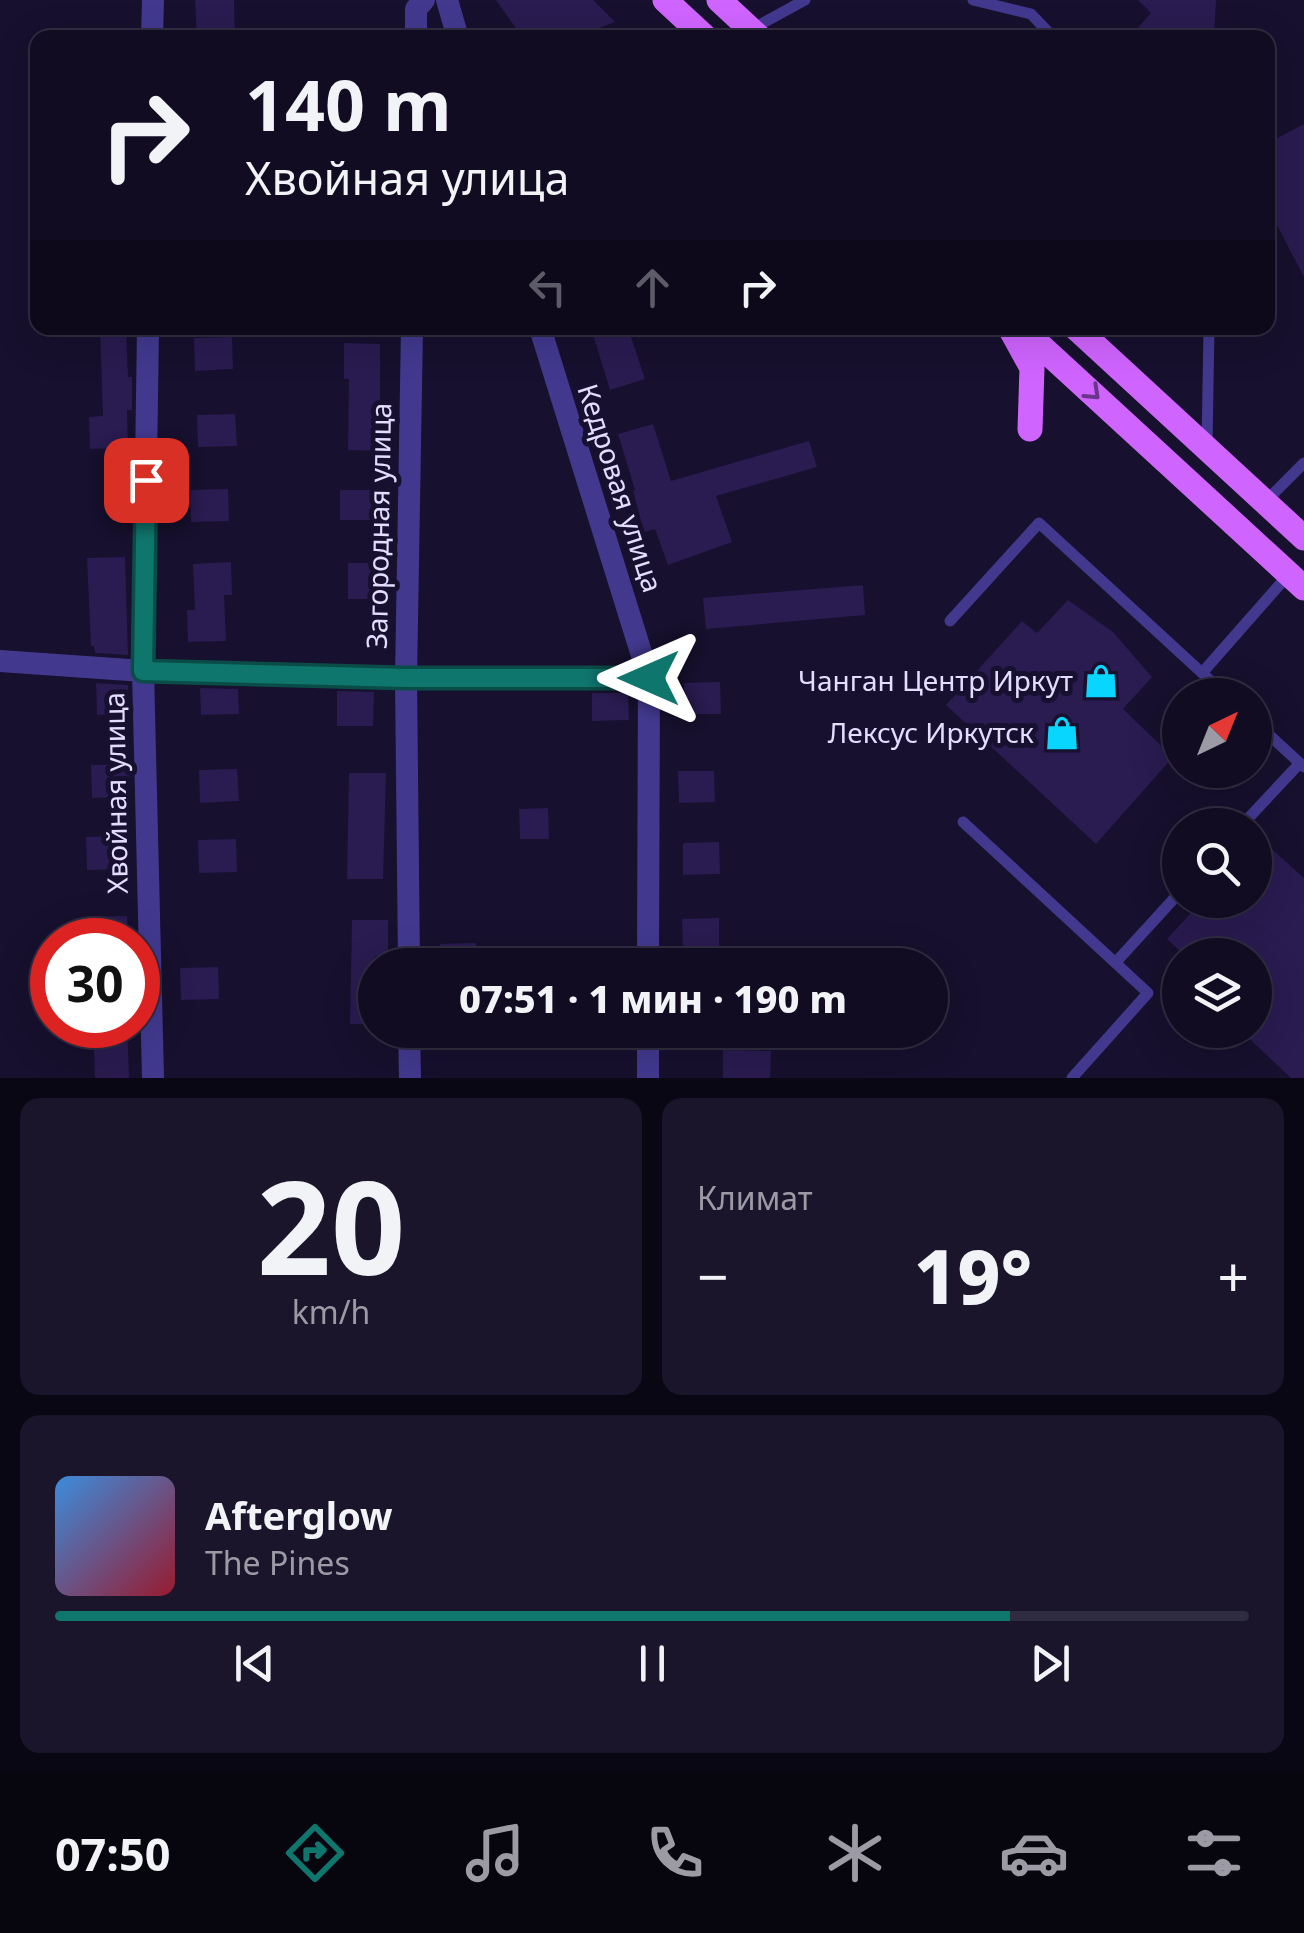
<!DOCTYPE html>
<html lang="ru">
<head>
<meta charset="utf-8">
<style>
  body { margin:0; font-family:"Noto Sans",sans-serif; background:#1a152a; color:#f1f3f6; height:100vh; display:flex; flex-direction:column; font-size:38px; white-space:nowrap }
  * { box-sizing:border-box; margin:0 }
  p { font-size:32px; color:#9c9ba5 }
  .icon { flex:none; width:55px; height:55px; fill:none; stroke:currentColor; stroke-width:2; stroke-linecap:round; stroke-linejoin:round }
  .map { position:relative; height:1078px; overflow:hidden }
  .details { display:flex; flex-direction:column; gap:20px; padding:20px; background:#090713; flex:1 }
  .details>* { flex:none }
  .top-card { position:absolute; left:30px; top:30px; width:1245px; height:305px; border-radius:20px; box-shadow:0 10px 40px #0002,0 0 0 2px #302c40; background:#110c22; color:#f1f3f6; overflow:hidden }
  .needle { width:65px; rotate:43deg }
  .fabs { position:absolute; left:1162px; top:678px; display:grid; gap:20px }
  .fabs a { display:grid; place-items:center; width:110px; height:110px; border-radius:50%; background:#110c22; box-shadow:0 10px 40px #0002,0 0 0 2px #302c40; font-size:50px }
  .speed { position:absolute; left:30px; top:918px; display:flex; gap:20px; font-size:50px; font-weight:700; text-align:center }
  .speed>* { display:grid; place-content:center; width:130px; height:130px; border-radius:50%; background:#110c22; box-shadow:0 10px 40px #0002,0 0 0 2px #302c40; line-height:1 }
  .speed .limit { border:15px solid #d22; background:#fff; color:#111 }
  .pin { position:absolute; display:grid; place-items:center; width:85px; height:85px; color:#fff; margin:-42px; border-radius:20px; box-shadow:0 5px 15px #0006 }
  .me { position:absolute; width:110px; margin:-55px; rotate:270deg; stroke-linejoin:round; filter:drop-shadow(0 0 8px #0008) }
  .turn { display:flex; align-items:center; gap:35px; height:210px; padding:0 50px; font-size:45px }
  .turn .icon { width:130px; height:130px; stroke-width:2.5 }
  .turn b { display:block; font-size:70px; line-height:85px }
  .lanes { display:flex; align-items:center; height:95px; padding:0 50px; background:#0003; justify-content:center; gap:50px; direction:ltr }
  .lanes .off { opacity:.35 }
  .big { font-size:75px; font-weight:800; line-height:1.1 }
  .details .card { flex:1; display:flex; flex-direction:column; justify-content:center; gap:15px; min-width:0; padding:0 35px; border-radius:20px; background:#1a152a }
  .details .dial { align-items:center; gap:0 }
  .dial b { font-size:130px; line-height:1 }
  .song { display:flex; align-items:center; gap:30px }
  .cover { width:120px; height:120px; border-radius:15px; background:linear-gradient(135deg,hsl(210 70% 55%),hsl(350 70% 35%)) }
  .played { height:10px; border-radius:5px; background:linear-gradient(90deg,#0f766e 80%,#302c40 80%) }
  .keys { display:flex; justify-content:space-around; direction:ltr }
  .heat { display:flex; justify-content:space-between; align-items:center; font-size:55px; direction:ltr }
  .details .tiles { flex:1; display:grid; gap:20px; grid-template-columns:1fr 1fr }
  .card:last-child { grid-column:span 2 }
  .trip { position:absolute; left:358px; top:948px; width:590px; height:100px; border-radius:50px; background:#110c22; box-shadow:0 10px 40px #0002,0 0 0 2px #302c40; font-weight:800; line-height:100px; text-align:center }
  .tabs { display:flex; height:160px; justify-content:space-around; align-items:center; background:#07050e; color:#9c9ba5 }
  .tabs .icon { width:70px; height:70px }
  .tabs .selected { color:#0f766e }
  .tabs b { font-size:45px; color:#f1f3f6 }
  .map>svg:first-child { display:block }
  .building { fill:#2a1b50 }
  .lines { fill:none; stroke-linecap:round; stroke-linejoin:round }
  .lane { stroke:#42398f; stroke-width:11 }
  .street { stroke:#42398f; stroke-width:22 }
  .primary { stroke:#d064ff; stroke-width:25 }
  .oneway { stroke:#6a368c }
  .route-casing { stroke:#0a4d48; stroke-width:25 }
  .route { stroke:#0f766e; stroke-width:18 }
  .labels { text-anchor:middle; stroke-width:10; stroke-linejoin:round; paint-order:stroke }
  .street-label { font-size:28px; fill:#e3ddff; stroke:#17102e }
  .poi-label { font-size:28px; fill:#e3ddff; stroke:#17102e; text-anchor:end }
</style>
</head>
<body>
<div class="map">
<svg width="1304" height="1078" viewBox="0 0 1304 1078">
  <rect width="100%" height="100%" fill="#17102e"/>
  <path class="building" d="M 195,0 L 234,0 L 235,38 L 197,38 Z
    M 496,0 L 593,0 L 615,22 L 573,38 L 523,38 Z
    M 1138,0 L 1216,0 L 1214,38 L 1129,38 L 1151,13 Z
    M 1304,124 L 1304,277 L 1268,208 L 1268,143 Z
    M 100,328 L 126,328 L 128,377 L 132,377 L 132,410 L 127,410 L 128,448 L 90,449 L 89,417 L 103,416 Z
    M 591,328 L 628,328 L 645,379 L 610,390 Z
    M 232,337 L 233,369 L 195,371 L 194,338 Z
    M 344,343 L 380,344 L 380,414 L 385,414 L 384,451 L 348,450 L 349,379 L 344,379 Z
    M 235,414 L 237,446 L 198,447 L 197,415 Z
    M 653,424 L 671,481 L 809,441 L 817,467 L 716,496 L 732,542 L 668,565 L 655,529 L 644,532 L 633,491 L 635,490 L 618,434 Z
    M 228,489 L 229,521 L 191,522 L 190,490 Z
    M 340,490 L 376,490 L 376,520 L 340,520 Z
    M 125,557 L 128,655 L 95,653 L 94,646 L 91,646 L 87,558 Z
    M 231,562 L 232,595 L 224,595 L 226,641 L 188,642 L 187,610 L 195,610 L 193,564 Z
    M 348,563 L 384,563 L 384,599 L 348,599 Z
    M 863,585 L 865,615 L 706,629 L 703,598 Z
    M 1068,600 L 1113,632 L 1152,677 L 1123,709 L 1173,757 L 1096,844 L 946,705 L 1022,621 L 1037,633 Z
    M 720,682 L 721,714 L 684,714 L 684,683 Z
    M 96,683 L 128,685 L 129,714 L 97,715 Z
    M 200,688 L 238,689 L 239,714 L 201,715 Z
    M 337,691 L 374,692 L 373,726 L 337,726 Z
    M 592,693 L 628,693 L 629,720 L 592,721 Z
    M 129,764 L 130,797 L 92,798 L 91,765 Z
    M 237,769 L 239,801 L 200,803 L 199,770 Z
    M 678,771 L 714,771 L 715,802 L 679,803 Z
    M 349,773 L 386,773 L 383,879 L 347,879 Z
    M 548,808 L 549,839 L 520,839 L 519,809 Z
    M 1255,834 L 1304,878 L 1304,1078 L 1291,1078 L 1240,1030 L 1255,1030 L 1255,955 L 1184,955 L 1167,939 L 1203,900 L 1255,900 Z
    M 124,836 L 125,869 L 87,870 L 86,837 Z
    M 236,839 L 237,872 L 199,873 L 198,840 Z
    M 719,842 L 720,874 L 683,875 L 683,843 Z
    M 127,916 L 128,940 L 90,940 L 89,917 Z
    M 719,918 L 719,950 L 683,950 L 682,919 Z
    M 352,920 L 388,920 L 388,956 L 375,956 L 375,1024 L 350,1024 Z
    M 476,943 L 476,965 L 440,965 L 440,944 Z
    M 218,967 L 219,999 L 181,1000 L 180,968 Z
    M 93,1025 L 127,1025 L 129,1078 L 95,1078 Z
    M 723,1050 L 771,1051 L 770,1078 L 723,1078 Z"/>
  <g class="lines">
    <path class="lane" d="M 973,0 L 1031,14 L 1054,38
      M 752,29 L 805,0
      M 1207,444 L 1209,328
      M 1265,502 L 1304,463
      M 950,621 L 1039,523 L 1226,695
      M 1202,673 L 1289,574
      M 1255,722 L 1304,767
      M 963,822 L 1148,993 L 1072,1078
      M 1242,825 L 1300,763
      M 1116,962 L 1180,892"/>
    <path class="street" d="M 447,0 L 458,38
      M 152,38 L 153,0
      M 416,38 L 416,9 L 424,0
      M 148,328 L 143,671 L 153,1078
      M 540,328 L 649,678 L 648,965
      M 0,661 L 143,671 L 406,678 L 649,678
      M 409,965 L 406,678 L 412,328
      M 409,1030 L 410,1078
      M 648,1078 L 648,1030"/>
    <path class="primary" d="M 665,0 L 706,38
      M 719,0 L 760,38
      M 1010,328 L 1032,368 L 1030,429
      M 1021,328 L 1304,588
      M 1076,328 L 1304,538"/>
  </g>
  <defs><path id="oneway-chevron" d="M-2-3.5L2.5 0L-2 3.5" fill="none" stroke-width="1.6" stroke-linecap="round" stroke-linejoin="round" transform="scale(2.5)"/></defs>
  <use class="oneway" href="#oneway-chevron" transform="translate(1093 393) rotate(43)"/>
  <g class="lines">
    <g class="route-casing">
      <path id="route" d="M 146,480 L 143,671 L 406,678 L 649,678"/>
    </g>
    <use href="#route" class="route"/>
  </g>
  <defs>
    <g id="shop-bare" transform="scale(2.7)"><path d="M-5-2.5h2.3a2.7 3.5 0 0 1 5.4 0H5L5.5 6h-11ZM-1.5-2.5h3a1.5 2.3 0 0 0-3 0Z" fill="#09d6ff" stroke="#17102e" stroke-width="2.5" paint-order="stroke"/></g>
  </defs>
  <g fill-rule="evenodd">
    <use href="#shop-bare" x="1101" y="681"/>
    <use href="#shop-bare" x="1062" y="733"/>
  </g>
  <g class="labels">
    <g class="street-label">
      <text transform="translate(620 488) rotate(72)" y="10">Кедровая улица</text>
      <text transform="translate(379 526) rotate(-89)" y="10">Загородная улица</text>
      <text transform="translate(116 793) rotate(-91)" y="10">Хвойная улица</text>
    </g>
    <g class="poi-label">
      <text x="1073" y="691">Чанган Центр Иркут</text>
      <text x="1034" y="743">Лексус Иркутск</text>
    </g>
  </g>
</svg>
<div class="fabs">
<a><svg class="needle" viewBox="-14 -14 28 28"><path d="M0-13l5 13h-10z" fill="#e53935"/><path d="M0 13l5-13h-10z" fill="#9c9ba5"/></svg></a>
<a><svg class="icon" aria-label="search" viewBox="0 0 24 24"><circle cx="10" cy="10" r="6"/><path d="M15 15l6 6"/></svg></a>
<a><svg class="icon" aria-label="layers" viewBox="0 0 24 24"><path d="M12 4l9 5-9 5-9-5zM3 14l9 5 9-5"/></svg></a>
</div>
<div class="speed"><div class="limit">30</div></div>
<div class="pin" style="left:146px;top:480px;background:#d93025"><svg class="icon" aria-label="arrive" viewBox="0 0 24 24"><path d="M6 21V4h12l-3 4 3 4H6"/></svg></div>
<svg class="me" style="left:649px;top:678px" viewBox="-20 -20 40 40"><path d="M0-17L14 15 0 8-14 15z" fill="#0f766e" stroke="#fff" stroke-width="4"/></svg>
<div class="trip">07:51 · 1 мин · 190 m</div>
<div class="top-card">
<div class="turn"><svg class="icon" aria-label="right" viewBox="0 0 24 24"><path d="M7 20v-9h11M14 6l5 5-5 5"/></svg><div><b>140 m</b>Хвойная улица</div></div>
<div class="lanes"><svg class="icon off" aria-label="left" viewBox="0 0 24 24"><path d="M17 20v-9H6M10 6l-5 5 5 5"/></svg><svg class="icon off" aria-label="ahead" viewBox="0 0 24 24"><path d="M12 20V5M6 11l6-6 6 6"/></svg><svg class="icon" aria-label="right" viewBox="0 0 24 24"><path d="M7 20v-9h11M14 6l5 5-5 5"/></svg></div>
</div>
</div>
<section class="details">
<div class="tiles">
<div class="card dial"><b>20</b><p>km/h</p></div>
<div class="card"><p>Климат</p>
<div class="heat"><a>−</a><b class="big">19°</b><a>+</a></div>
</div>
<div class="card">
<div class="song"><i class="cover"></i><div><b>Afterglow</b><p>The Pines</p></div></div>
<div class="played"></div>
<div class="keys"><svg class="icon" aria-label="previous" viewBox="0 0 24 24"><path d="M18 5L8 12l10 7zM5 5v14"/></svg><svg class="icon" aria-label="pause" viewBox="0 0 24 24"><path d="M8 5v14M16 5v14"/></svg><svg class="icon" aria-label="next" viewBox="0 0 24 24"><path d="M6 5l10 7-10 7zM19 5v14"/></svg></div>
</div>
</div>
</section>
<nav class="tabs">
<b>07:50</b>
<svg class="icon selected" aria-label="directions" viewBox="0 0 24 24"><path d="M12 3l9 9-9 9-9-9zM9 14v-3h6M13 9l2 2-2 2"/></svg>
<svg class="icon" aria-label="music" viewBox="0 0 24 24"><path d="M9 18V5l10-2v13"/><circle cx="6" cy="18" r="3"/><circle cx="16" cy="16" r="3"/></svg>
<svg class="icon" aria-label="phone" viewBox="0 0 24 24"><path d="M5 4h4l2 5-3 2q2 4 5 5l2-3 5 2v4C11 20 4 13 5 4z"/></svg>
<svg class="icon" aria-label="climate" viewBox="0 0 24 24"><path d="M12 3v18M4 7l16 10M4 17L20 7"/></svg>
<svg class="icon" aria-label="car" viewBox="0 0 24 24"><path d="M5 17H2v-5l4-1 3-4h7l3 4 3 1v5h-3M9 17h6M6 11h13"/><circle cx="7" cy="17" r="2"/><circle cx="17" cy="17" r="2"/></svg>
<svg class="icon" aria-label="filters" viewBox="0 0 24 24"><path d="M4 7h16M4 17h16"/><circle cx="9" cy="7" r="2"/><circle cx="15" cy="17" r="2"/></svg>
</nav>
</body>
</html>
